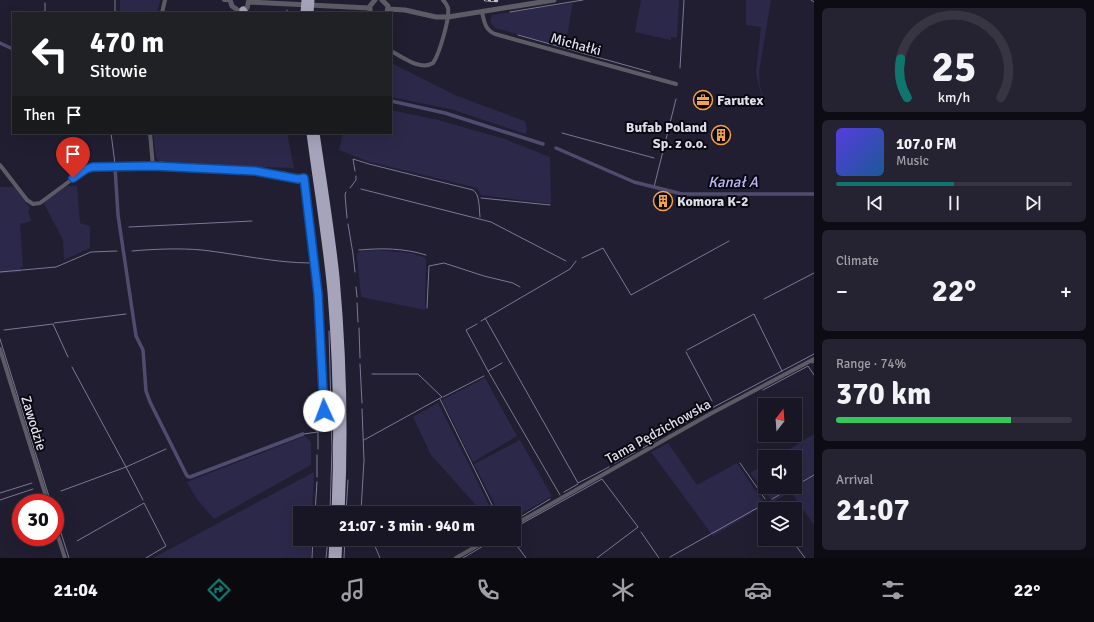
<!DOCTYPE html>
<html lang="en">
<head>
<meta charset="utf-8">
<style>
  body { margin:0; font-family:Signika,sans-serif; background:#252331; color:#f1f3f6; height:100vh; display:flex; flex-direction:column; font-size:15px; white-space:nowrap }
  * { box-sizing:border-box; margin:0 }
  p { font-size:13px; color:#9f9fa6 }
  .icon { flex:none; width:22px; height:22px; fill:none; stroke:currentColor; stroke-width:2; stroke-linecap:round; stroke-linejoin:round }
  .map { position:relative; flex:1; overflow:hidden }
  .panel { display:flex; flex-direction:column; gap:8px; padding:8px; background:#0d0c14; width:280px }
  .panel>* { flex:none }
  .hud { position:absolute; left:12px; top:12px; width:380px; height:122px; border-radius:0px; box-shadow:0 4px 16px #0002,0 0 0 1px #363541; background:#202124; color:#fff; overflow:hidden }
  .needle { width:26px; rotate:17deg }
  .buttons { position:absolute; left:758px; top:398px; display:grid; gap:8px }
  .buttons a { display:grid; place-items:center; width:44px; height:44px; border-radius:0px; background:#181624; box-shadow:0 4px 16px #0002,0 0 0 1px #363541; font-size:20px }
  .speed { position:absolute; left:12px; top:494px; display:flex; gap:8px; font-size:20px; font-weight:700; text-align:center }
  .speed>* { display:grid; place-content:center; width:52px; height:52px; border-radius:50%; background:#181624; box-shadow:0 4px 16px #0002,0 0 0 1px #363541; line-height:1 }
  .speed .limit { border:6px solid #d22; background:#fff; color:#111 }
  .pin { position:absolute; display:grid; place-items:center; width:34px; height:34px; color:#fff; margin:-41px -17px; border-radius:50% 50% 50% 0; rotate:-45deg; box-shadow:0 0 4px #0007 }
  .pin .icon { rotate:45deg }
  .me { position:absolute; width:44px; margin:-22px; rotate:358deg; stroke-linejoin:round; filter:drop-shadow(0 0 3px #0008) }
  .turn { display:flex; align-items:center; gap:14px; height:84px; padding:0 12px; font-size:18px }
  .turn .icon { width:52px; height:52px; stroke-width:2.5 }
  .turn b { display:block; font-size:28px; line-height:34px }
  .then { display:flex; align-items:center; height:38px; padding:0 12px; background:#0003; gap:8px; font-size:15px }
  .big { font-size:30px; font-weight:700; line-height:1.1 }
  .panel .tile { flex:1; display:flex; flex-direction:column; justify-content:center; gap:6px; min-width:0; padding:0 14px; border-radius:6px; background:#252331 }
  .panel .dial { align-items:center; gap:0 }
  .dial svg { height:104px; overflow:visible; fill:none; stroke:#363541; stroke-width:7; stroke-linecap:round; text-anchor:middle }
  .dial text { fill:#f1f3f6; stroke:none }
  .song { display:flex; align-items:center; gap:12px }
  .cover { width:48px; height:48px; border-radius:6px; background:linear-gradient(135deg,hsl(250 70% 55%),hsl(210 70% 35%)) }
  .played { height:4px; border-radius:2px; background:linear-gradient(90deg,#0f766e 50%,#363541 50%) }
  .keys { display:flex; justify-content:space-around; direction:ltr }
  .heat { display:flex; justify-content:space-between; align-items:center; font-size:22px; direction:ltr }
  .charge { height:6px; border-radius:3px; background:linear-gradient(90deg,#34c759 74%,#363541 0) }
  .trip { position:absolute; left:293px; top:506px; width:228px; height:40px; border-radius:0px; background:#181624; box-shadow:0 4px 16px #0002,0 0 0 1px #363541; font-weight:700; line-height:40px; text-align:center }
  .tab-bar { display:flex; height:64px; justify-content:space-around; align-items:center; background:#0a090e; color:#9f9fa6 }
  .tab-bar .icon { width:28px; height:28px }
  .tab-bar .on { color:#0f766e }
  .tab-bar b { font-size:18px; color:#f1f3f6 }
  main { display:flex; flex:1; min-height:0 }
  .map>svg:first-child { display:block }
  .green { fill:#2c2849 }
  .lines { fill:none; stroke-linecap:round; stroke-linejoin:round }
  .stream { stroke:#7a7895; stroke-width:1 }
  .canal { stroke:#4f4c70; stroke-width:3.5 }
  .minor { stroke:#5d5c66; stroke-width:4 }
  .tertiary { stroke:#5d5c66; stroke-width:5 }
  .trunk { stroke:#a5a4ba; stroke-width:7 }
  .rail-casing { stroke:#c3c3d0; stroke-width:2.5 }
  .rail { stroke:#0a0911; stroke-width:1; stroke-dasharray:3; stroke-linecap:butt }
  .trunk-bridge { stroke:#a5a4ba; stroke-width:7 }
  .route-casing { stroke:#114b97; stroke-width:10 }
  .route { stroke:#1a73e8; stroke-width:7 }
  .labels { text-anchor:middle; stroke-width:4; stroke-linejoin:round; paint-order:stroke }
  .street-label { font-size:14px; fill:#dfdfec; stroke:#0a0911 }
  .poi-label { font-size:14px; font-weight:bold; fill:#dfdfec; stroke:#0a0911; text-anchor:start }
  .water-label { font-size:15px; font-style:italic; fill:#bdb8f8; stroke:#0a0911 }
</style>
</head>
<body>
<main>
<div class="map">
<svg width="814" height="558" viewBox="0 0 814 558">
  <rect width="100%" height="100%" fill="#201e30"/>
  <path class="green" d="M 120,0 L 160,0 L 160,1 L 157,13 L 120,13 Z
    M 641,0 L 679,0 L 677,38 L 671,37 L 671,40 L 635,32 Z
    M 746,0 L 771,0 L 759,72 L 760,87 L 765,102 L 763,102 L 756,73 L 761,27 L 746,25 Z
    M 573,3 L 565,48 L 495,28 L 490,22 L 492,15 Z
    M 391,63 L 455,95 L 525,121 L 527,130 L 525,134 L 454,110 L 391,97 Z
    M 391,110 L 438,120 L 505,139 L 550,157 L 551,204 L 481,195 L 477,188 L 370,162 L 339,150 L 343,133 L 391,133 Z
    M 153,133 L 287,133 L 294,168 L 223,166 L 159,161 L 156,157 Z
    M 67,186 L 77,186 L 80,223 L 90,226 L 90,248 L 64,260 L 63,240 L 43,202 Z
    M 0,187 L 12,187 L 15,188 L 30,208 L 28,210 L 31,221 L 20,224 L 23,267 L 20,268 L 21,272 L 0,273 Z
    M 376,250 L 411,253 L 426,258 L 425,310 L 361,297 L 357,254 L 361,251 Z
    M 485,378 L 517,436 L 473,462 L 442,400 Z
    M 438,403 L 493,513 L 483,513 L 431,455 L 413,417 Z
    M 814,434 L 814,525 L 791,492 L 773,502 L 750,473 L 765,464 L 765,487 L 795,487 L 795,457 L 777,457 Z
    M 305,436 L 311,442 L 311,465 L 214,519 L 196,498 L 187,482 Z
    M 520,440 L 552,496 L 514,518 L 514,513 L 499,513 L 474,464 Z
    M 668,443 L 697,485 L 737,463 L 765,505 L 769,504 L 772,509 L 768,509 L 765,505 L 713,536 L 651,452 Z
    M 314,472 L 312,513 L 300,513 L 300,539 L 311,539 L 311,558 L 153,558 Z"/>
  <g class="lines">
    <path class="stream" d="M 811,0 L 814,2
      M 510,12 L 583,0
      M 45,13 L 45,3
      M 115,13 L 115,0
      M 287,13 L 287,10
      M 518,35 L 650,72
      M 680,68 L 684,0
      M 111,133 L 115,164
      M 562,133 L 654,158
      M 160,162 L 285,172
      M 355,171 L 353,159 L 369,164 L 473,190 C 480,194 479,209 480,217
      M 654,187 L 676,99
      M 350,188 L 356,180 L 356,176
      M 361,189 L 491,222 L 566,261
      M 346,192 L 345,195 L 347,218
      M 481,198 L 550,205
      M 348,224 L 353,254 L 355,272
      M 129,227 L 252,221
      M 359,250 C 381,248 404,248 426,255
      M 132,251 C 155,249 179,248 202,250 C 238,254 275,263 311,263
      M 582,258 L 603,248 L 631,295 L 729,241
      M 0,272 L 56,267 L 91,252 L 117,251
      M 356,287 L 357,297
      M 764,299 L 814,273
      M 357,303 L 358,322
      M 427,308 L 429,266 L 444,263 L 484,276 L 513,283 L 520,287
      M 485,318 L 578,483 L 609,467
      M 481,321 L 570,269 L 576,261
      M 54,323 L 126,314
      M 477,324 L 466,330 L 488,371 L 502,363
      M 359,328 L 360,358
      M 4,330 L 53,324 L 68,357
      M 329,331 L 332,448 L 330,513
      M 0,339 L 51,503
      M 687,350 L 754,314 L 782,371
      M 686,352 L 712,401
      M 812,363 L 814,362
      M 360,364 L 362,403
      M 488,371 L 560,495
      M 763,390 L 808,366 L 814,375
      M 443,397 L 484,376
      M 440,399 L 496,513
      M 712,408 L 814,354
      M 677,426 L 681,425 L 705,412
      M 303,434 L 318,432 L 318,449
      M 364,440 L 442,397 L 418,374 L 372,374
      M 643,448 L 667,433
      M 615,463 L 635,452
      M 740,463 L 765,499
      M 317,477 L 317,455
      M 795,486 L 814,475
      M 61,491 L 126,467 L 72,367
      M 564,492 L 578,484
      M 0,493 L 32,483
      M 772,499 L 793,487
      M 0,500 L 33,489
      M 143,500 L 126,467 L 166,449
      M 315,513 L 317,482
      M 346,513 L 348,480
      M 362,513 L 361,511 L 364,460 L 362,409
      M 55,514 L 69,558
      M 514,521 L 550,499
      M 514,528 L 602,479 L 638,527 L 597,558
      M 641,532 L 659,558
      M 372,539 L 380,558
      M 512,539 L 526,558
      M 791,539 L 805,558
      M 77,541 L 144,503 L 166,546 L 146,558
      M 670,557 L 766,503 L 771,509
      M 312,558 L 313,539
      M 326,558 L 328,539
      M 344,558 L 345,539
      M 463,558 L 495,539"/>
    <path class="canal" d="M 0,43 L 13,49
      M 391,101 L 445,113 L 543,144
      M 556,148 L 634,182 L 682,194 L 814,194
      M 115,167 L 118,215 L 136,336 L 143,350 L 146,391 L 150,402 L 187,476 L 190,477 L 303,434"/>
    <path class="minor" d="M 224,0 L 230,0
      M 482,12 C 484,21 485,30 495,34 L 676,84
      M 162,13 L 165,0
      M 391,51 C 403,57 420,71 433,63 C 439,55 450,18 448,8 C 447,5 445,2 443,0
      M 150,133 L 153,166
      M 0,165 L 27,200 L 33,204 L 40,203 L 86,169 L 101,166 L 153,166 L 211,169 L 267,173 L 297,179 L 304,178 L 318,294 L 324,411
      M 0,349 L 48,503
      M 514,525 L 710,414 L 814,359
      M 55,527 L 65,558
      M 456,558 L 489,539"/>
    <path class="tertiary" d="M 230,0 L 232,6 L 239,11 L 247,8 L 249,0
      M 382,0 L 388,6 L 387,13
      M 249,2 L 369,8
      M 388,9 L 405,10 L 436,17 L 448,17 L 554,0
      M 370,13 L 370,6 L 375,0"/>
    <path class="trunk" d="M 243,10 L 245,13
      M 310,133 C 317,186 326,239 331,292 C 337,366 338,439 335,513
      M 316,133 C 323,181 331,229 336,277 C 343,355 345,434 341,513
      M 332,558 L 333,539
      M 338,558 L 339,539"/>
    <g class="rail-casing">
      <path id="rail" d="M 485,0 L 497,1"/>
    </g>
    <use href="#rail" class="rail"/>
    <path class="trunk-bridge" d="M 304,13 L 305,0
      M 310,13 L 311,0"/>
  </g>
  <g class="lines">
    <g class="route-casing">
      <path id="route" d="M 73,178 L 86,169 L 93,167 L 153,166 L 255,171 L 298,179 L 304,178 L 318,294 L 324,411"/>
    </g>
    <use href="#route" class="route"/>
  </g>
  <defs>
    <g id="office-ring" transform="scale(1)"><circle r="9.5" fill="#0a0911" stroke="#f6a247" stroke-width="1.5"/><path d="M-6-3h4V-5.5h4V-3h4V5H-6ZM-1-4.5V-3h2v-1.5ZM-6 0V1H6V0Z" fill="#f6a247"/></g>
    <g id="building-ring" transform="scale(1)"><circle r="9.5" fill="#0a0911" stroke="#f6a247" stroke-width="1.5"/><path d="M-4-6H4V6H1V3H-1V6H-4ZM-2.5-4.3h1.7v1.8h-1.7ZM.8-4.3h1.7v1.8H.8ZM-2.5-1h1.7V.8h-1.7ZM.8-1h1.7V.8H.8Z" fill="#f6a247"/></g>
  </defs>
  <g fill-rule="evenodd">
    <use href="#office-ring" x="703" y="100"/>
    <use href="#building-ring" x="721" y="135"/>
    <use href="#building-ring" x="663" y="201"/>
  </g>
  <g class="labels">
    <g class="street-label">
      <text transform="translate(576 44) rotate(15)" y="5">Michałki</text>
      <text transform="translate(34 423) rotate(73)" y="5">Zawodzie</text>
      <text transform="translate(658 431) rotate(-29)" y="5">Tama Pędzichowska</text>
    </g>
    <g class="poi-label">
      <text x="717" y="105">Farutex</text>
      <text x="707" y="132" text-anchor="end">Bufab Poland<tspan x="707" dy="16">Sp. z o.o.</tspan></text>
      <text x="677" y="206">Komora K-2</text>
    </g>
    <g class="water-label">
      <text x="733" y="187">Kanał A</text>
    </g>
  </g>
</svg>
<div class="buttons">
<a><svg class="needle" viewBox="-14 -14 28 28"><path d="M0-13l5 13h-10z" fill="#e53935"/><path d="M0 13l5-13h-10z" fill="#9f9fa6"/></svg></a>
<a><svg class="icon" aria-label="sound" viewBox="0 0 24 24"><path d="M4 9h4l5-4v14l-5-4H4zM17 9q2 3 0 6"/></svg></a>
<a><svg class="icon" aria-label="layers" viewBox="0 0 24 24"><path d="M12 4l9 5-9 5-9-5zM3 14l9 5 9-5"/></svg></a>
</div>
<div class="speed"><div class="limit">30</div></div>
<div class="pin" style="left:73px;top:178px;background:#d93025"><svg class="icon" aria-label="arrive" viewBox="0 0 24 24"><path d="M6 21V4h12l-3 4 3 4H6"/></svg></div>
<svg class="me" style="left:324px;top:411px" viewBox="-20 -20 40 40"><circle r="19" fill="#fff"/><path d="M0-13L10 11 0 6-10 11z" fill="#1a73e8"/></svg>
<div class="trip">21:07 · 3 min · 940 m</div>
<div class="hud">
<div class="turn"><svg class="icon" aria-label="left" viewBox="0 0 24 24"><path d="M17 20v-9H6M10 6l-5 5 5 5"/></svg><div><b>470 m</b>Sitowie</div></div>
<div class="then">Then<svg class="icon" aria-label="arrive" viewBox="0 0 24 24"><path d="M6 21V4h12l-3 4 3 4H6"/></svg></div>
</div>
</div>
<section class="panel">
<div class="tile dial"><svg viewBox="0 0 100 80">
<path d="M14 69A42 42 0 1 1 86 69"/>
<path d="M14 69A42 42 0 0 1 9 39" stroke="#0f766e"/>
<text x="50" y="56" font-size="32" font-weight="700">25</text>
<text x="50" y="72" font-size="11">km/h</text>
</svg></div>
<div class="tile">
<div class="song"><i class="cover"></i><div><b>107.0 FM</b><p>Music</p></div></div>
<div class="played"></div>
<div class="keys"><svg class="icon" aria-label="previous" viewBox="0 0 24 24"><path d="M18 5L8 12l10 7zM5 5v14"/></svg><svg class="icon" aria-label="pause" viewBox="0 0 24 24"><path d="M8 5v14M16 5v14"/></svg><svg class="icon" aria-label="next" viewBox="0 0 24 24"><path d="M6 5l10 7-10 7zM19 5v14"/></svg></div>
</div>
<div class="tile"><p>Climate</p>
<div class="heat"><a>−</a><b class="big">22°</b><a>+</a></div>
</div>
<div class="tile"><p>Range · 74%</p><b class="big">370 km</b><div class="charge"></div></div>
<div class="tile"><p>Arrival</p><b class="big">21:07</b></div>
</section>
</main>
<nav class="tab-bar">
<b>21:04</b>
<svg class="icon on" aria-label="directions" viewBox="0 0 24 24"><path d="M12 3l9 9-9 9-9-9zM9 14v-3h6M13 9l2 2-2 2"/></svg>
<svg class="icon" aria-label="music" viewBox="0 0 24 24"><path d="M9 18V5l10-2v13"/><circle cx="6" cy="18" r="3"/><circle cx="16" cy="16" r="3"/></svg>
<svg class="icon" aria-label="phone" viewBox="0 0 24 24"><path d="M5 4h4l2 5-3 2q2 4 5 5l2-3 5 2v4C11 20 4 13 5 4z"/></svg>
<svg class="icon" aria-label="climate" viewBox="0 0 24 24"><path d="M12 3v18M4 7l16 10M4 17L20 7"/></svg>
<svg class="icon" aria-label="car" viewBox="0 0 24 24"><path d="M5 17H2v-5l4-1 3-4h7l3 4 3 1v5h-3M9 17h6M6 11h13"/><circle cx="7" cy="17" r="2"/><circle cx="17" cy="17" r="2"/></svg>
<svg class="icon" aria-label="filters" viewBox="0 0 24 24"><path d="M4 7h16M4 17h16"/><circle cx="9" cy="7" r="2"/><circle cx="15" cy="17" r="2"/></svg>
<b>22°</b>
</nav>
</body>
</html>
